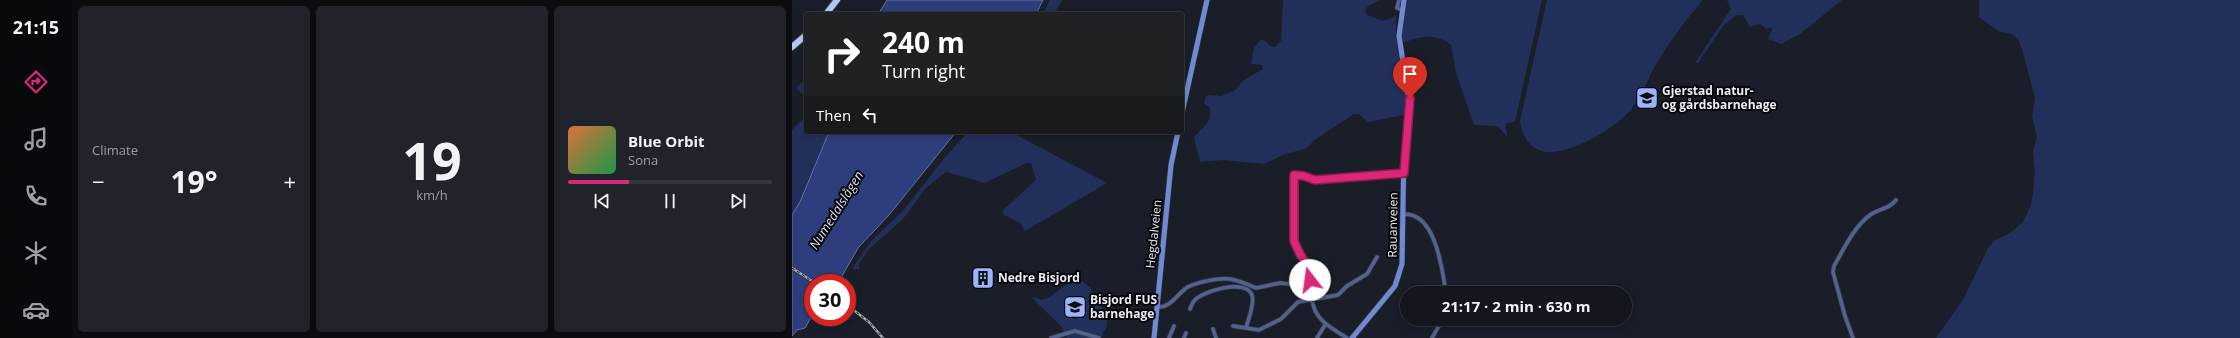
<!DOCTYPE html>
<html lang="en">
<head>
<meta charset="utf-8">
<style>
  body { margin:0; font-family:"Open Sans",sans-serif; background:#21232b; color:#f1f3f6; height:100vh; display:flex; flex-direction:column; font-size:15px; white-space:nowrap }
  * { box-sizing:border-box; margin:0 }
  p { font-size:13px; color:#9d9fa4 }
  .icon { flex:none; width:22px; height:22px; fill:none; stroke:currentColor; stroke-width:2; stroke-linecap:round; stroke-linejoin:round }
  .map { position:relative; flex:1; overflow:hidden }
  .details { display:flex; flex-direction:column; gap:6px; padding:6px; background:#0b0c10; width:720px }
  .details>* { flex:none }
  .hud { position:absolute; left:12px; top:12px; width:380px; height:122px; border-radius:4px; box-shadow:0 2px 6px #0003,0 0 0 1px #33353c; background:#202124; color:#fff; overflow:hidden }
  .speed { position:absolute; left:12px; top:274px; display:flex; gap:8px; font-size:20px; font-weight:700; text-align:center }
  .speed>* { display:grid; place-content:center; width:52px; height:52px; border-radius:50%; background:#14161e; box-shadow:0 2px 6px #0003,0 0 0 1px #33353c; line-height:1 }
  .speed .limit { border:6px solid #d22; background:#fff; color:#111 }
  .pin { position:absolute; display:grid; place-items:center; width:34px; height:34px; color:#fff; margin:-41px -17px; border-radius:50% 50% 50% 0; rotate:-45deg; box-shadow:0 0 4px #0007 }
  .pin .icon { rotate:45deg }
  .me { position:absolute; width:44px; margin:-22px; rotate:345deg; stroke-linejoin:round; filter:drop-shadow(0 0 3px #0008) }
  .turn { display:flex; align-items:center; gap:14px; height:84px; padding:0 12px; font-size:18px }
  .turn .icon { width:52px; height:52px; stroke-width:2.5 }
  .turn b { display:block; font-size:28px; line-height:34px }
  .then { display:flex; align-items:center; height:38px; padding:0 12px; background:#0003; gap:8px; font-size:15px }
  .big { font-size:30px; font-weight:700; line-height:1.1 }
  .details .card { flex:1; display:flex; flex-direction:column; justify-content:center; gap:6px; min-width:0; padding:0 14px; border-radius:6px; background:#21232b }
  .details .dial { align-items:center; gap:0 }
  .dial b { font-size:52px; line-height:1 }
  .song { display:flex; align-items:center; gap:12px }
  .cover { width:48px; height:48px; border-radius:6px; background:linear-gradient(135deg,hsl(20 70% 55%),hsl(140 70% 35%)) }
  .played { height:4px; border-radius:2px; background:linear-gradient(90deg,#db2777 30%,#33353c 30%) }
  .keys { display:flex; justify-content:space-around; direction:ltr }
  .heat { display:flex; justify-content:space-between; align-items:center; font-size:22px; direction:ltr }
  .details .tiles { flex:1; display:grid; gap:6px; grid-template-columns:repeat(3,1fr) }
  .trip { position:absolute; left:608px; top:286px; width:232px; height:40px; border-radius:20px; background:#14161e; box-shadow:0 2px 6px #0003,0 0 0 1px #33353c; font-weight:700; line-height:40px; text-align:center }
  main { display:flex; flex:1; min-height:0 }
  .tab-bar { display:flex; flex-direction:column; width:72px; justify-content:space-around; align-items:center; background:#08090c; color:#9d9fa4 }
  .tab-bar .icon { width:28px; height:28px }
  .tab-bar .selected { color:#db2777 }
  .tab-bar b { font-size:18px; color:#f1f3f6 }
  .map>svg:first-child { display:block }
  .green { fill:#232f5b }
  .water { fill:#2e3e7d; stroke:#6672a0 }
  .pier { fill:#1a1e28 }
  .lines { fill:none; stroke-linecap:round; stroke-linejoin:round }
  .street-casing { stroke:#373b44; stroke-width:5 }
  .secondary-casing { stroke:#373b44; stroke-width:6 }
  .highway-casing { stroke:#373b44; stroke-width:8 }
  .street { stroke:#536290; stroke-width:3.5 }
  .secondary { stroke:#7188d2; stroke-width:5 }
  .highway { stroke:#b7c7f5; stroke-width:6 }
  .rail-casing { stroke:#a5a8b0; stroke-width:2.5 }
  .rail { stroke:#07080c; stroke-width:1; stroke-dasharray:3; stroke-linecap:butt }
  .route-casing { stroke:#8e194d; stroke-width:10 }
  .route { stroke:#db2777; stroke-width:7 }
  .labels { text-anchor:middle; stroke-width:4; stroke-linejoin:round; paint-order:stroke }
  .poi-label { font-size:12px; font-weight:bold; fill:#e9ecf3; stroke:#07080c; text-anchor:start }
  .street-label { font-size:12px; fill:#e9ecf3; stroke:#07080c }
  .water-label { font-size:13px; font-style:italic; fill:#d8dff3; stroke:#07080c }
</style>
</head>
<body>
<main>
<nav class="tab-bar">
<b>21:15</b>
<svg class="icon selected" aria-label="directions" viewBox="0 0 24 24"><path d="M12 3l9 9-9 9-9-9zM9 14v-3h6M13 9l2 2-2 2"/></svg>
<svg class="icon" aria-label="music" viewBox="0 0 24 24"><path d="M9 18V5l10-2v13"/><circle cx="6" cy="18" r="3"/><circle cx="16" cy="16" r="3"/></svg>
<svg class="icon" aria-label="phone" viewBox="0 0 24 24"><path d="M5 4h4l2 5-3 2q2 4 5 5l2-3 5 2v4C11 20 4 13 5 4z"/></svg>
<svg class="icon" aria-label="climate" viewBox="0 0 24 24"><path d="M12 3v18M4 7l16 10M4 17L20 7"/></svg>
<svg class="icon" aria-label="car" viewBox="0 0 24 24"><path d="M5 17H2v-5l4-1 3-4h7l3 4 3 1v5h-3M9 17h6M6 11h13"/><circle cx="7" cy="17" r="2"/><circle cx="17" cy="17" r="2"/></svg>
</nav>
<section class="details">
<div class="tiles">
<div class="card"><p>Climate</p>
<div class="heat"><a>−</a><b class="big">19°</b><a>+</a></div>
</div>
<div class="card dial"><b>19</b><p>km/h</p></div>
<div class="card">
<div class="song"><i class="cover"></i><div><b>Blue Orbit</b><p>Sona</p></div></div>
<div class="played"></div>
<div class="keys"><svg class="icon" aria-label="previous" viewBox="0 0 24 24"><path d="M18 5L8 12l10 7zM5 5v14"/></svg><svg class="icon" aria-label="pause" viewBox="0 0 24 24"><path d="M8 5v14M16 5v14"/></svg><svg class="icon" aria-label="next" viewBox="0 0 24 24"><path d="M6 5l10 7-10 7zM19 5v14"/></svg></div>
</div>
</div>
</section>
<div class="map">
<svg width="1448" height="338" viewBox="0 0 1448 338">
  <rect width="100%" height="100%" fill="#1a1e28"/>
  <path class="green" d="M 258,0 L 270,0 L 262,14 L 251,14 Z
    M 491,0 L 589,0 L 576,6 L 573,10 L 575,15 L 591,21 L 604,16 L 604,37 L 613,90 L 614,113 L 611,115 L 576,122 L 567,114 L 562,114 L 524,139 L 513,149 L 493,154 L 472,164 L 431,160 L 408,162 L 402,138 C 409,127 420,125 418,108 L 412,103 L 414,96 L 417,95 L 429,96 L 442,91 L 452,80 L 471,69 L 470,65 L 459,64 L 462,48 L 468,40 L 472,40 L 478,46 L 483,47 L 489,41 Z
    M 614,0 L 750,0 L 723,122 L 715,123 L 713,126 L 716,138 L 706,126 L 682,125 L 664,73 L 659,45 C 645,33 628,36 613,42 L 610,41 L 610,25 Z
    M 755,0 L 911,0 C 893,21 877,42 863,66 C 856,79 850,95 841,107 C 825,128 782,153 755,152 C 739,151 730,136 728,121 Z
    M 935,0 L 1050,0 L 1008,34 L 989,44 L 976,39 L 980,30 L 979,27 L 974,29 L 968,24 L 958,27 L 951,15 L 944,15 L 931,26 L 906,63 L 903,63 L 939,9 Z
    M 1187,0 L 1448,0 L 1448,338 L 1144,338 L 1172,298 L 1196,248 L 1203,240 L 1217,234 L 1231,222 L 1239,205 L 1241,192 L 1243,173 L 1241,153 L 1245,137 L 1240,117 L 1243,98 L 1230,49 L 1226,39 L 1220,34 L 1206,31 L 1187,17 Z
    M 14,79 L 14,97 L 4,88 Z
    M 10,120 L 14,120 L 14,132 L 37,132 L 37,134 L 8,202 L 0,215 L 0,130 Z
    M 176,132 L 219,132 L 315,183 L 233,231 L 228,223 L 212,215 L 210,211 L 244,180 L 239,163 L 234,163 L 193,183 L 154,172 L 134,188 L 111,219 L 76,250 L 67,264 L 67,269 L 60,269 L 79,241 L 110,212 L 154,156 Z
    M 283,280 L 289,281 L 298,287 L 303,299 L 315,314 L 315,326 L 308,338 L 275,338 L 269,326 L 240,298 C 243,296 248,301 253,299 C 265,294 271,284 283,280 Z"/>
  <path class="water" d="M 95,0 L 251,0 L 244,14 L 86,14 Z
    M 37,132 L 164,132 L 97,215 L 66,248 L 46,283 L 21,283 L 21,314 L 13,328 L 5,330 L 0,336 L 0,215 L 8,202 Z"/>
  <path class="pier" d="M 0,267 L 25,283 L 21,284 L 0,270 Z"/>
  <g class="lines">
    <g class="street-casing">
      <path id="street" d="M 607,0 L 605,8 L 610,10
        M 611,214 C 644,212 650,269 654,293
        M 520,300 C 523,321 540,328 555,338
        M 365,307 C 378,308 384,296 393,289 C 397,285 404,284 410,282 C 434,276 442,278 464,288 L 488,283 L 506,285 L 520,279 C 524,269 507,256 504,247 C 498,233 502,192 502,175 L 512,176 L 523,180 L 612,173
        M 398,309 C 399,307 400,303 402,301 C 410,291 454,278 460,295 C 463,304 456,320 454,328
        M 441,326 L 467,330 L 489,319 L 506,302 L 546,295 L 555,286 L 575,274 L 585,257
        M 421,329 L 424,338
        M 259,338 L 283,331 L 307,338
        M 377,338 L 382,326
        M 392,338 L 394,333
        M 525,338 L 533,325
        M 640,338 L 651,319
        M 1061,338 L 1053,316 L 1041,272 L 1042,266 C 1052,249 1061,228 1078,215 C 1086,209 1098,209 1104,200"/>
    </g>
    <g class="secondary-casing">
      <path id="secondary" d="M 390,113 L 415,0
        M 362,338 L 379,165 L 386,132
        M 560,338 L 603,286 L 610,264 L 612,149 L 618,107 L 607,36 L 612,0"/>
    </g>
    <g class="highway-casing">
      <path id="highway" d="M 34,14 L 45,0
        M 0,47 L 14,35"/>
    </g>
    <use href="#street" class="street"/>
    <use href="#secondary" class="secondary"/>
    <use href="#highway" class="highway"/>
    <g class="rail-casing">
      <path id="rail" d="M 0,268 L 23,283
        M 55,305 L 77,322 L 91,338"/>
    </g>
    <use href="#rail" class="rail"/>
  </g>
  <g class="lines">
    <g class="route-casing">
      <path id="route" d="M 518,280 L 521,274 L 508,254 L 502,241 L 502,175 L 512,176 L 523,180 L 612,173 L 618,98"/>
    </g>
    <use href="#route" class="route"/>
  </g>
  <defs>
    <g id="school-square" transform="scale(1.15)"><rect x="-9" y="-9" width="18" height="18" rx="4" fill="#9cb4fd" stroke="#07080c"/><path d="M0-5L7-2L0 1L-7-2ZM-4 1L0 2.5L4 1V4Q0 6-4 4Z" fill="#111"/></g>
    <g id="building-square" transform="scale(1.15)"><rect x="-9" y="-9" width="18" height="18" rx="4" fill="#9cb4fd" stroke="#07080c"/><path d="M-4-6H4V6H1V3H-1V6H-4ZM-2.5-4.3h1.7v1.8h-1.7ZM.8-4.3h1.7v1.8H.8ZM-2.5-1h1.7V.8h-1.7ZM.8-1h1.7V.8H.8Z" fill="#111"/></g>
  </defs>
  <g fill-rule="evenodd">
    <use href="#school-square" x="855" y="98"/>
    <use href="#building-square" x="191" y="278"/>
    <use href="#school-square" x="283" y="307"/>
  </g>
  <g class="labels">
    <g class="poi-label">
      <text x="870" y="95">Gjerstad natur-<tspan x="870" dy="14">og gårdsbarnehage</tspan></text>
      <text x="206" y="282">Nedre Bisjord</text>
      <text x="298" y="304">Bisjord FUS<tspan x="298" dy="14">barnehage</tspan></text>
    </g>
    <g class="street-label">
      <text transform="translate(601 225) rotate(-89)" y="4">Rauanveien</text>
      <text transform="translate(362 234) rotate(-84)" y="4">Hegdalveien</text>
    </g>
    <g class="water-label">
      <text transform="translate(44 210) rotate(-58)" y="5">Numedalslågen</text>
    </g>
  </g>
</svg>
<div class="speed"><div class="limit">30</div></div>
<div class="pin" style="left:618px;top:98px;background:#d93025"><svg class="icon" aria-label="arrive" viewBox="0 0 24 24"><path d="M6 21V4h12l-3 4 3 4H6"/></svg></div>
<svg class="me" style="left:518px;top:280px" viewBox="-20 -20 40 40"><circle r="19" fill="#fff"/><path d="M0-13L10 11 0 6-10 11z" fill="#db2777"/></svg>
<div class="trip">21:17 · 2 min · 630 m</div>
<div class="hud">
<div class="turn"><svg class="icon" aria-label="right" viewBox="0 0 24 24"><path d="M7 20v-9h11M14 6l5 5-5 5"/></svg><div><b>240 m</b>Turn right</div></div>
<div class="then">Then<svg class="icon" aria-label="left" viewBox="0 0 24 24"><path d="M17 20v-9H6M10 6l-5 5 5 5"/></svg></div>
</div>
</div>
</main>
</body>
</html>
